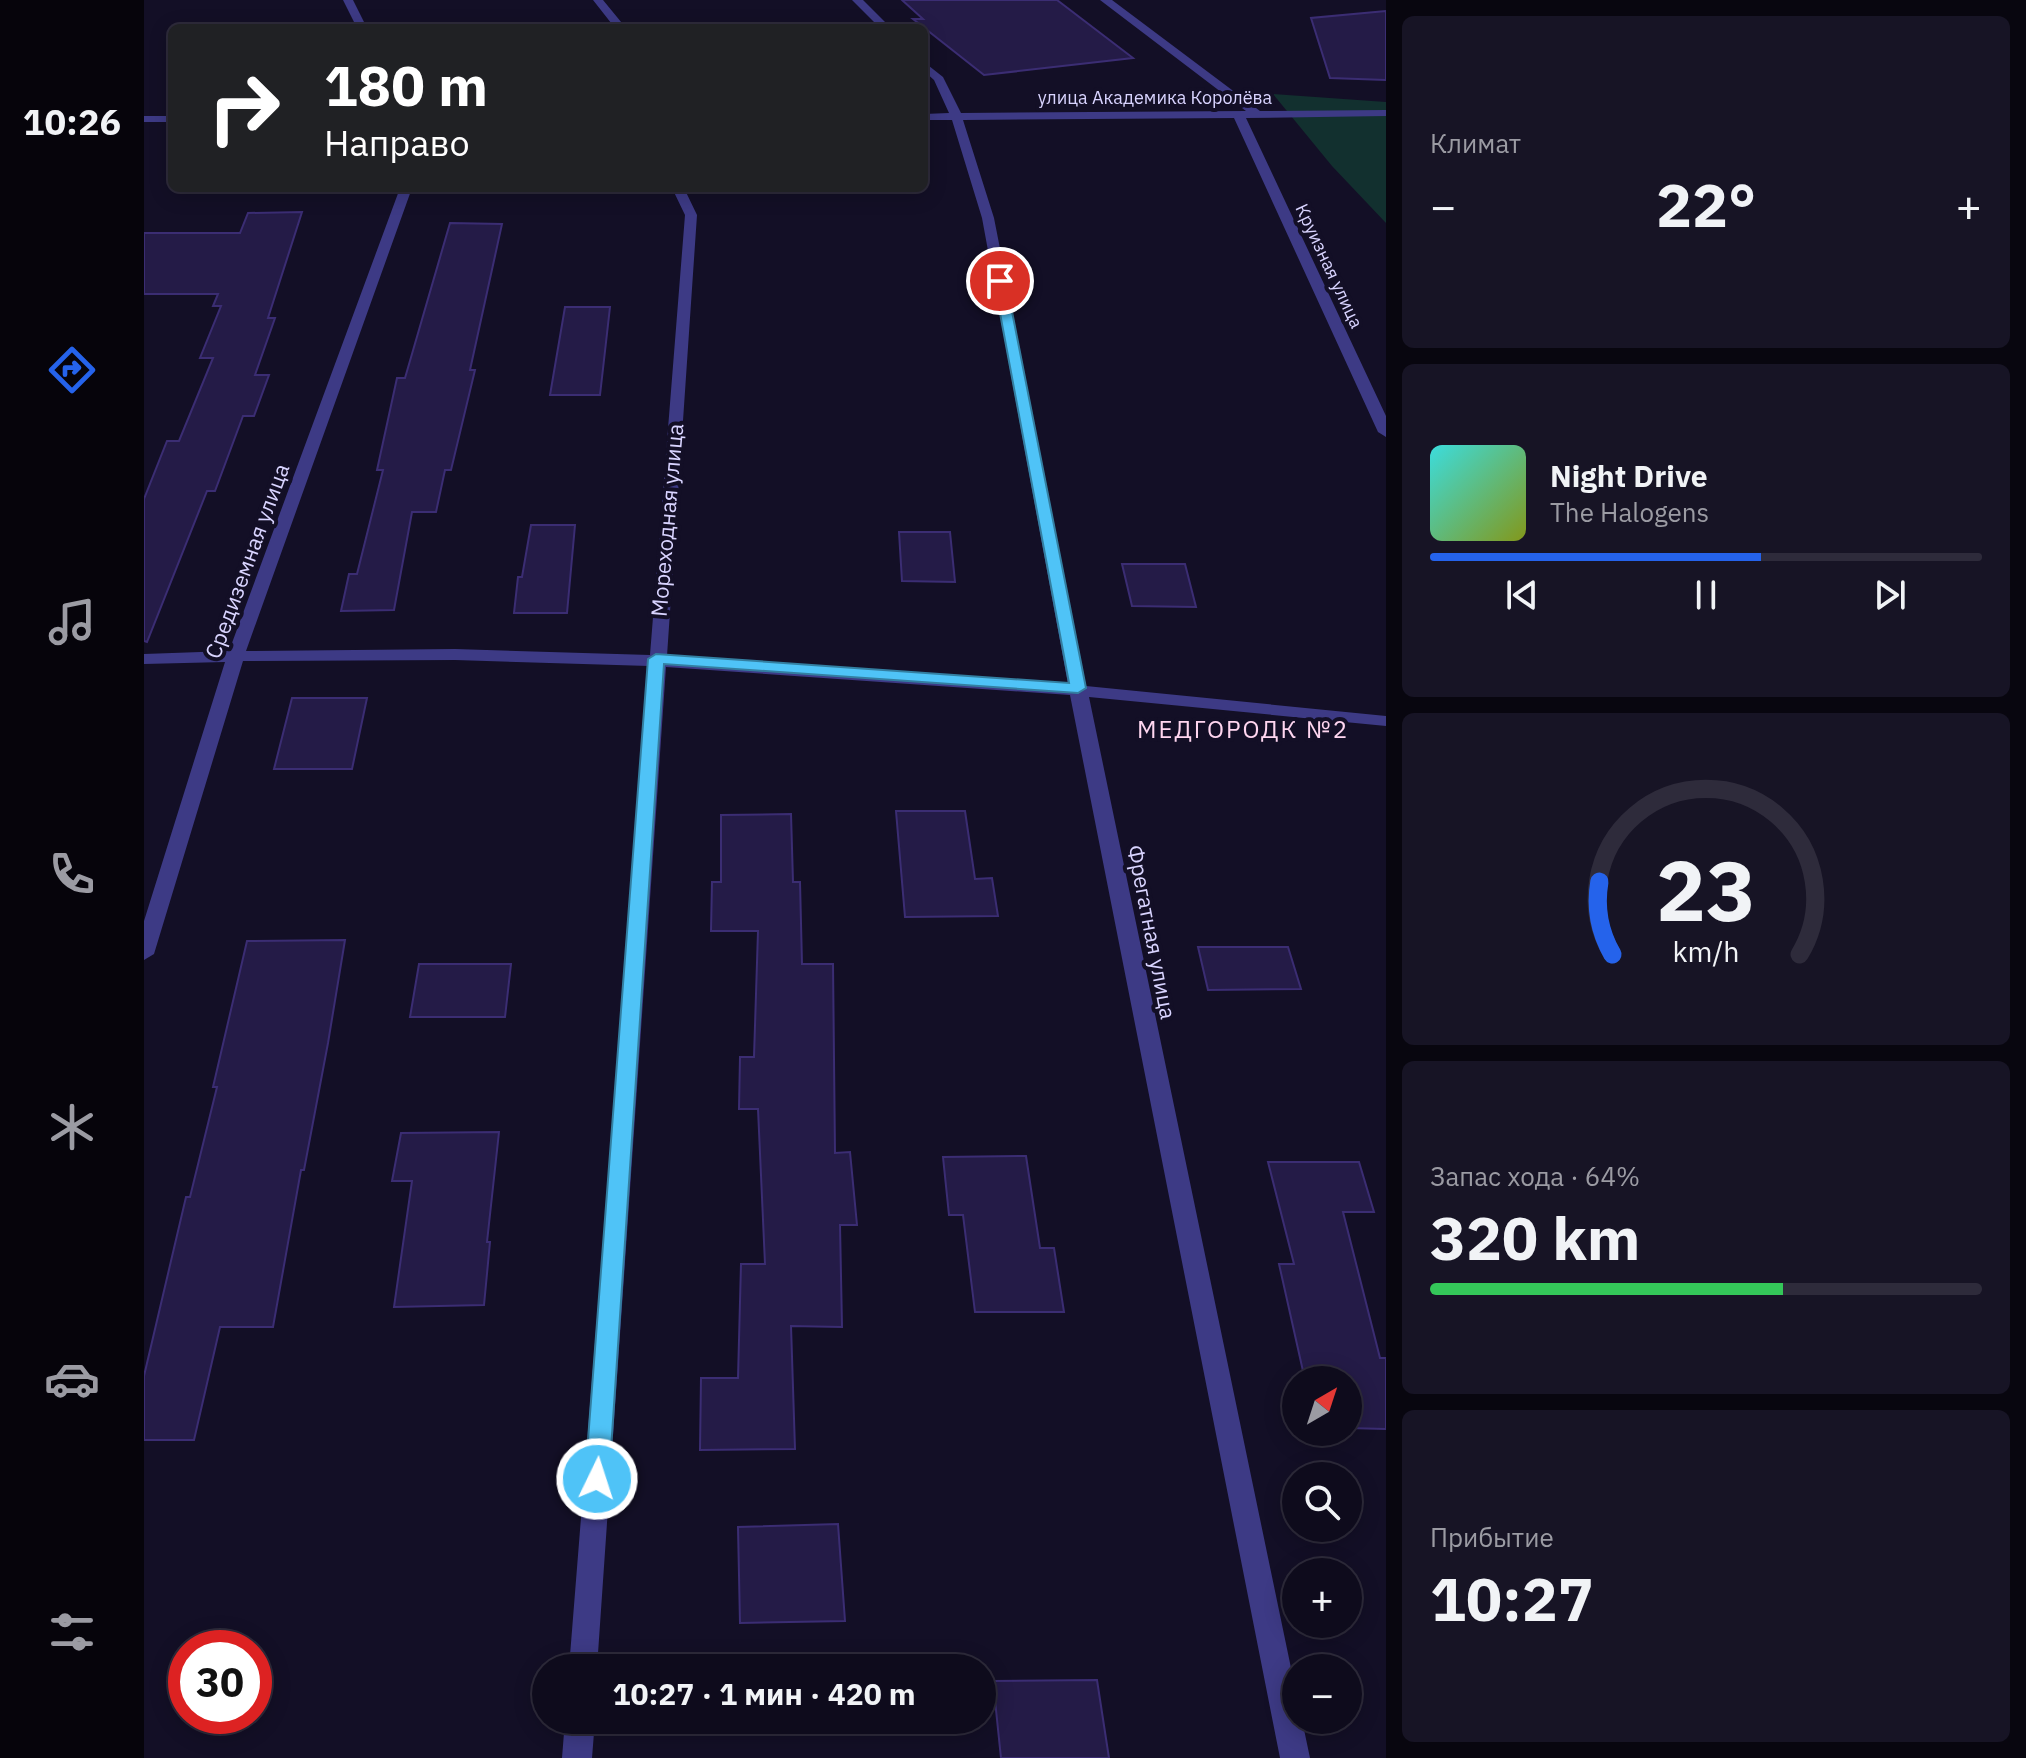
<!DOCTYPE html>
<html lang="ru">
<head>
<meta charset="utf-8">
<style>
  body { margin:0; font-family:"IBM Plex Sans",sans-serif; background:#171425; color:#f1f3f6; height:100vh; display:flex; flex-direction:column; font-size:30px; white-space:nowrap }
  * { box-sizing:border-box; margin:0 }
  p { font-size:26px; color:#9b9ba3 }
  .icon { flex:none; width:44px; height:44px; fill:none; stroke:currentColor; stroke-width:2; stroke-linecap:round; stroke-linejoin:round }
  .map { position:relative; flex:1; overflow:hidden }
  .panel { display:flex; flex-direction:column; gap:16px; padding:16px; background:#08060f; width:640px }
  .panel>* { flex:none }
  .top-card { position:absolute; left:24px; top:24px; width:760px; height:168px; border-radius:12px; box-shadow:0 4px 20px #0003,0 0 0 2px #2e2b3b; background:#202124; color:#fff; overflow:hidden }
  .needle { width:52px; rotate:39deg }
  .controls { position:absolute; left:1138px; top:1366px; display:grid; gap:16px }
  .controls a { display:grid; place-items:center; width:80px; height:80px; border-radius:50%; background:#0e0b1c; box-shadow:0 4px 20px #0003,0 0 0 2px #2e2b3b; font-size:40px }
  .speed { position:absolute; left:24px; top:1630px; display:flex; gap:16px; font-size:40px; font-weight:700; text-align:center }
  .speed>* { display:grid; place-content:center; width:104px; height:104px; border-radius:50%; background:#0e0b1c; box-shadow:0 4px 20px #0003,0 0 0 2px #2e2b3b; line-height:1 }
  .speed .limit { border:12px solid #d22; background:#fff; color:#111 }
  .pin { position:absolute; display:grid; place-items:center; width:68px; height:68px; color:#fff; margin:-34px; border:4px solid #fff; border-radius:50%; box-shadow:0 2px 8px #0007 }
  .me { position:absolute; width:88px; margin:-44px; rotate:4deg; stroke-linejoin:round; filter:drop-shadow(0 0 6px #0008) }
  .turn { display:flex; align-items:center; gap:28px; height:168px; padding:0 24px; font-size:36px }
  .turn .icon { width:104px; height:104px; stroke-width:2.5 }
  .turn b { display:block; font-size:56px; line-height:68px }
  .big { font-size:60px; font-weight:800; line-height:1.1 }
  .panel .tile { flex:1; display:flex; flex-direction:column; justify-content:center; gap:12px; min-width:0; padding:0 28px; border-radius:12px; background:#171425 }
  .panel .dial { align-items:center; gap:0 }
  .dial svg { height:208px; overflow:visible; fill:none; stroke:#2e2b3b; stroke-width:7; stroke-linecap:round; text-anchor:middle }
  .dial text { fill:#f1f3f6; stroke:none }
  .song { display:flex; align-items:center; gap:24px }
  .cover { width:96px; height:96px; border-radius:12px; background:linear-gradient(135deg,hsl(180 70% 55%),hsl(70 70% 35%)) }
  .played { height:8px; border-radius:4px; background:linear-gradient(90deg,#2563eb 60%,#2e2b3b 60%) }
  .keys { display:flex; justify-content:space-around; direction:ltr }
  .heat { display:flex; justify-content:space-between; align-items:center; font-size:44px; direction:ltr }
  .charge { height:12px; border-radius:6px; background:linear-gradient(90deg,#34c759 64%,#2e2b3b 0) }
  .trip { position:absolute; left:388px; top:1654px; width:464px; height:80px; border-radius:40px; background:#0e0b1c; box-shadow:0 4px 20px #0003,0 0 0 2px #2e2b3b; font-weight:800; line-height:80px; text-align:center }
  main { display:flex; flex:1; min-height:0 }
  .tabs { display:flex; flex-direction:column; width:144px; justify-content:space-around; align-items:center; background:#06040b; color:#9b9ba3 }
  .tabs .icon { width:56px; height:56px }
  .tabs .current { color:#2563eb }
  .tabs b { font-size:36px; color:#f1f3f6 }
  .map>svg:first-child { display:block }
  .green { fill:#12302f }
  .building { fill:#241b47; stroke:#3b2d73; stroke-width:2 }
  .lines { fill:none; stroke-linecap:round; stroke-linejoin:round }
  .minor { fill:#3d3a85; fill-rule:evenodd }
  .route { fill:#4fc3f7; stroke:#337fa1; stroke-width:2 }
  .labels { text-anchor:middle; stroke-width:8; stroke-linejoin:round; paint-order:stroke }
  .far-street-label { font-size:18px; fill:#d9d4ff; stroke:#130f26 }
  .street-label { font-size:22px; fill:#d9d4ff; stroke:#130f26 }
  .neighbourhood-label { font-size:24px; letter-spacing:2px; fill:#ffd6f0; stroke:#130f26 }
</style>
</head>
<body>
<main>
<nav class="tabs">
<b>10:26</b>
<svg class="icon current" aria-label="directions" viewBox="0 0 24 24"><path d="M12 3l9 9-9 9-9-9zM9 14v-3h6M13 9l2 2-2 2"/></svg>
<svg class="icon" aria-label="music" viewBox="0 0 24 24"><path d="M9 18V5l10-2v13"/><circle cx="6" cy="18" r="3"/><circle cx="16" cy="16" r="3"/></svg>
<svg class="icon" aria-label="phone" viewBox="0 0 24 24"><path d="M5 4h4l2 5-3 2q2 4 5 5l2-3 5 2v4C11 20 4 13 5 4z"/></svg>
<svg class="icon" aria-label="climate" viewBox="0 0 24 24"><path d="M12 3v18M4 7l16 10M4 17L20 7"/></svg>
<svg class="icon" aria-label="car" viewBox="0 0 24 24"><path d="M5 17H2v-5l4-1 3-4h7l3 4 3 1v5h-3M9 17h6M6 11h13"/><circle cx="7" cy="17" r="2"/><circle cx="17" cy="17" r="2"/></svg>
<svg class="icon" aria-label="filters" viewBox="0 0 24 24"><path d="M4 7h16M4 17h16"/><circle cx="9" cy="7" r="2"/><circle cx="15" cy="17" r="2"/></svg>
</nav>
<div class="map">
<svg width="1242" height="1758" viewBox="0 0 1242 1758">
  <rect width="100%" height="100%" fill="#130f26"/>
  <path class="green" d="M 1129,94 L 1242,102 L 1242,223 L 1188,166 Z"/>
  <path class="building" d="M 758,0 L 913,0 L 989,58 L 840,75 L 769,19 L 779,19 Z
    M 1242,11 L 1242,80 L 1186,78 L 1167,18 Z
    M 158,212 L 124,318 L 131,318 L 111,375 L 125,375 L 110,416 L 99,416 L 71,491 L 63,491 L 3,642 L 0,641 L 0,499 L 23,441 L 35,441 L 69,358 L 56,358 L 77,306 L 69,306 L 74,294 L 0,294 L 0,233 L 96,233 L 104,213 Z
    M 306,223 L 358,224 L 326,370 L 331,370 L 307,470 L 301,470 L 292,512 L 268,512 L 250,610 L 197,611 L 205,574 L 213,574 L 239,470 L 233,470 L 253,378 L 261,378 Z
    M 421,307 L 466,307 L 456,395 L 406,395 Z
    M 387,525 L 431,525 L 423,613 L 370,613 L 374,577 L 378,577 Z
    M 755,532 L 806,532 L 811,582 L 758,581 Z
    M 978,564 L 1041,564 L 1052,607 L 988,606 Z
    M 148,698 L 223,698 L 208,769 L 130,769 Z
    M 752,811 L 821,811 L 831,879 L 848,878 L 854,916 L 761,917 Z
    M 647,814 L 649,882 L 656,882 L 658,964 L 689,964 L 691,1153 L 706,1152 L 713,1225 L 696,1225 L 698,1327 L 647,1326 L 651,1449 L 556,1450 L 557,1378 L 594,1378 L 597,1264 L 621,1264 L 614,1109 L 595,1109 L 596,1057 L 610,1057 L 614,931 L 567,931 L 568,882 L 577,882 L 577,815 Z
    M 201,940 L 184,1043 L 160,1170 L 157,1170 L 129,1327 L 76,1327 L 50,1440 L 0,1440 L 0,1376 L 42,1197 L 46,1197 L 73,1087 L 69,1087 L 103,941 Z
    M 1054,947 L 1144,947 L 1157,989 L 1064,990 Z
    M 275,964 L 367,964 L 361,1017 L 266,1017 Z
    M 355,1132 L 343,1242 L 346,1242 L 340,1305 L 250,1307 L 268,1181 L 248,1181 L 257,1133 Z
    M 882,1156 L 896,1248 L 910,1248 L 920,1312 L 831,1312 L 819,1215 L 805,1215 L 799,1157 Z
    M 1124,1162 L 1215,1162 L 1230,1212 L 1199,1212 L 1236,1358 L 1242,1358 L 1242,1429 L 1204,1428 L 1204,1380 L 1161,1380 L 1135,1264 L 1150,1264 Z
    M 694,1524 L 701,1621 L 596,1623 L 594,1527 Z
    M 953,1680 L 965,1758 L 857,1758 L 849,1681 Z"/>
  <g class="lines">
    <path class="minor" d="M 199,0 L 209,0 L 223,28 L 213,28 Z
      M 449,0 L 459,0 L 482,28 L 471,28 Z
      M 708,0 L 719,0 L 747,28 L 736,28 Z
      M 956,0 L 968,0 L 1116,111 L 1242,110 L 1242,116 L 1102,118 L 1242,416 L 1242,437 L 1234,432 L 1090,118 L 819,120 L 850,218 L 942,686 L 1242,716 L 1242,726 L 945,697 L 1152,1692 L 1152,1720 L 1158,1720 L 1166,1758 L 1136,1758 L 926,695 L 522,667 L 453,1668 L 425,1668 L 505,666 L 311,660 L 99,661 L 10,954 L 0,960 L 0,921 L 81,662 L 0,664 L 0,654 L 85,651 L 256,188 L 268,188 L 102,651 L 311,649 L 506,655 L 541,215 L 528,188 L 540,188 L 553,215 L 523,656 L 924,684 L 838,218 L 808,120 L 780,120 L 780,114 L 805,113 L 790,80 L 780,71 L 780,62 L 799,77 L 817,113 L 1102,111 Z
      M 0,116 L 28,116 L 28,122 L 0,122 Z
      M 421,1720 L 451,1720 L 448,1758 L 418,1758 Z"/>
  </g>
  <path class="route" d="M 856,277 L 862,281 L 942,688 L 934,693 L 520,664 L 465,1479 L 462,1485 L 453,1488 L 444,1485 L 441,1479 L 504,659 L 512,654 L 925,683 L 850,281 Z"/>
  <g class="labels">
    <g class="far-street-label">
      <text x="1011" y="104">улица Академика Королёва</text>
      <text transform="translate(1185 266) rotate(65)" y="6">Круизная улица</text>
    </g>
    <g class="street-label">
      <text transform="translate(523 520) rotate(-85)" y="8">Мореходная улица</text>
      <text transform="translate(103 561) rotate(-70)" y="8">Средиземная улица</text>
      <text transform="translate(1008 932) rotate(79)" y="8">Фрегатная улица</text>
    </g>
    <g class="neighbourhood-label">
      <text x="1099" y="738">МЕДГОРОДК №2</text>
    </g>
  </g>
</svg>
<div class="controls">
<a><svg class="needle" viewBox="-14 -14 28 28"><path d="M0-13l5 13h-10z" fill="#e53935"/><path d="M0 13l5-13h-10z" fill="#9b9ba3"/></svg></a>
<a><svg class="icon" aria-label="search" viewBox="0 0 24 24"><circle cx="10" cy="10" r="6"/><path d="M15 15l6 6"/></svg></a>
<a>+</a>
<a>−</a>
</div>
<div class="speed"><div class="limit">30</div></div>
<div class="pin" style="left:856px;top:281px;background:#d93025"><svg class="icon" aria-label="arrive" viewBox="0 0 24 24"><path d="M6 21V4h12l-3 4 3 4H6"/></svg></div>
<svg class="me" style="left:453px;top:1479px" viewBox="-20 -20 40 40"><circle r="17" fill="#4fc3f7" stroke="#fff" stroke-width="3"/><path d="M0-11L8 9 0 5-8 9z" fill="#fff"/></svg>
<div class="trip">10:27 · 1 мин · 420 m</div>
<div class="top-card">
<div class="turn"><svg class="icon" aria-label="right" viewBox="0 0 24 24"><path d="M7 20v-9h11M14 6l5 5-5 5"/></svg><div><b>180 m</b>Направо</div></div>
</div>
</div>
<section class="panel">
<div class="tile"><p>Климат</p>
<div class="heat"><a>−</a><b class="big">22°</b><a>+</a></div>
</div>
<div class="tile">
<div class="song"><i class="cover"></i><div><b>Night Drive</b><p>The Halogens</p></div></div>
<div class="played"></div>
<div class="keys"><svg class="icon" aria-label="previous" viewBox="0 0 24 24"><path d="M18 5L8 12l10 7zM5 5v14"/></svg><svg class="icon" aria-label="pause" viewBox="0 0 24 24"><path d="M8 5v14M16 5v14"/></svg><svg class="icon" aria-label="next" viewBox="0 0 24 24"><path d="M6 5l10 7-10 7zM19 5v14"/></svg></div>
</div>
<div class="tile dial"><svg viewBox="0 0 100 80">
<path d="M14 69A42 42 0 1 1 86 69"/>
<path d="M14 69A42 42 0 0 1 9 41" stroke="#2563eb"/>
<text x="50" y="56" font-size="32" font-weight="700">23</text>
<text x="50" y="72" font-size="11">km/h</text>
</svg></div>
<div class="tile"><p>Запас хода · 64%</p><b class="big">320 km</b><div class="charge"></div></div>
<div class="tile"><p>Прибытие</p><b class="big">10:27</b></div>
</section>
</main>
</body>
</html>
